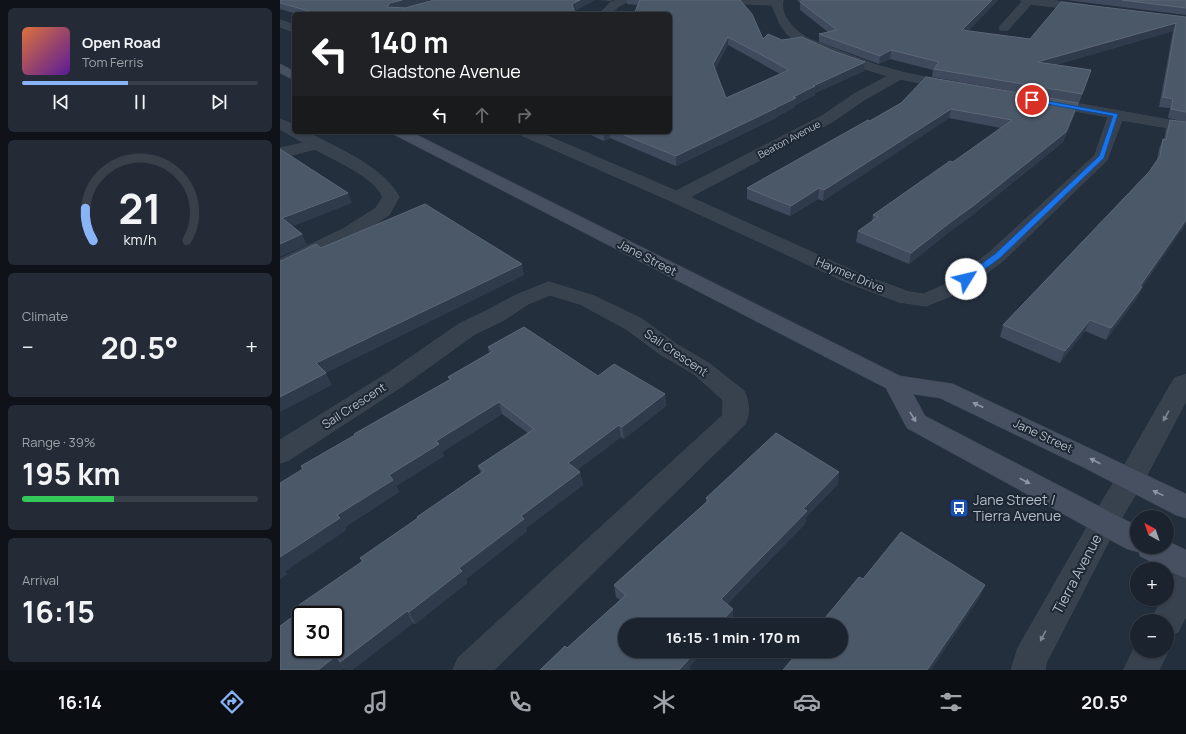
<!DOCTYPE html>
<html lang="en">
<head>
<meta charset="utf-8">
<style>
  body { margin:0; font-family:Manrope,sans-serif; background:#242b36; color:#f1f3f6; height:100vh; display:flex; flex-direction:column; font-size:15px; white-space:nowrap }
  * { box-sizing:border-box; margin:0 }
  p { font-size:13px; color:#a0a4aa }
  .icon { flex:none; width:22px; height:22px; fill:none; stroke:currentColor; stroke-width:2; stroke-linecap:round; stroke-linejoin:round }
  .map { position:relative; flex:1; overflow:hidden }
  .details { display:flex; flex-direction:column; gap:8px; padding:8px; background:#0f1319; width:280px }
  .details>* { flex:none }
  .banner { position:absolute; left:12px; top:12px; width:380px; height:122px; border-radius:6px; box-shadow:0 1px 3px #0004,0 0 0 1px #39404a; background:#202124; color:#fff; overflow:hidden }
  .needle { width:26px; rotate:320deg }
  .tools { position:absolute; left:850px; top:510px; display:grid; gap:8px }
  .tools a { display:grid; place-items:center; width:44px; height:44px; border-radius:50%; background:#1b232e; box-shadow:0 1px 3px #0004,0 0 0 1px #39404a; font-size:20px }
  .speed { position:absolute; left:12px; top:606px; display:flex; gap:8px; font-size:20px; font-weight:700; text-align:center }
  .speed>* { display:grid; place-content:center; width:52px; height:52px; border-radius:50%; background:#1b232e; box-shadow:0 1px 3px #0004,0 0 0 1px #39404a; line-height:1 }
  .speed .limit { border:2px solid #111; border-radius:6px; background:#fff; color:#111 }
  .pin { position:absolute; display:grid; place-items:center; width:34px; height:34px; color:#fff; margin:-17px; border:2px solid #fff; border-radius:50%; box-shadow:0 1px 4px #0007 }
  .me { position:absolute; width:44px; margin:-22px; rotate:54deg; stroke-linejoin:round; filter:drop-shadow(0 0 3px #0008) }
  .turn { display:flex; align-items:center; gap:14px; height:84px; padding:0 12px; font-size:18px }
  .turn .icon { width:52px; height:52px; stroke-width:2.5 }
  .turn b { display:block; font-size:28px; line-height:34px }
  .lanes { display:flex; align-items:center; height:38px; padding:0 12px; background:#0003; justify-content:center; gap:20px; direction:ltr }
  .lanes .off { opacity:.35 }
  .big { font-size:30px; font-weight:700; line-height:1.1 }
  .details .widget { flex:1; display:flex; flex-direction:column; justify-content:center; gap:6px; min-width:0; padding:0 14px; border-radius:6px; background:#242b36 }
  .details .dial { align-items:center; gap:0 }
  .dial svg { height:104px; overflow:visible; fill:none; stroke:#39404a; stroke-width:7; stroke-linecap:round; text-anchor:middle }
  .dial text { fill:#f1f3f6; stroke:none }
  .song { display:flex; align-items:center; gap:12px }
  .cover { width:48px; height:48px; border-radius:6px; background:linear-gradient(135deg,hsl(20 70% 55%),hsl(270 70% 35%)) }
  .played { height:4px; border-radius:2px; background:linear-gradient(90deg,#8ab4f8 45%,#39404a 45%) }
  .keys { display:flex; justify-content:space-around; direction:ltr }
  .heat { display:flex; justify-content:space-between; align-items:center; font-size:22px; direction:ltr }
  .charge { height:6px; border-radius:3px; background:linear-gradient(90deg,#34c759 39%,#39404a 0) }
  .trip { position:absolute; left:338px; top:618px; width:230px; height:40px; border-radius:20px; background:#1b232e; box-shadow:0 1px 3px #0004,0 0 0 1px #39404a; font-weight:700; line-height:40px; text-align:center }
  .dock { display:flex; height:64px; justify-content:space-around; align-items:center; background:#0b0e12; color:#a0a4aa }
  .dock .icon { width:28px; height:28px }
  .dock .selected { color:#8ab4f8 }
  .dock b { font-size:18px; color:#f1f3f6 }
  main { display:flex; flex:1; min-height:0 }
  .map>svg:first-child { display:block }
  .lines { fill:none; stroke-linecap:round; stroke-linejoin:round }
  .minor-casing { stroke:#414a57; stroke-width:1 }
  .tertiary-casing { stroke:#414a57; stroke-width:1 }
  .secondary-casing { stroke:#414a57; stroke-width:1 }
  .minor { fill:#38414e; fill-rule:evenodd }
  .tertiary { fill:#38414e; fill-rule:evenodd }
  .secondary { fill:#465061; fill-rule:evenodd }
  .wall { fill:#3f4b5c; fill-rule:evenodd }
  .shaded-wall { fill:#2f3b4b }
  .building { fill:#4b5868; stroke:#5c6777; fill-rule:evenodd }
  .oneway { fill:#8e96a5 }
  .oneway2 { fill:#7c8592 }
  .route { fill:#1a73e8; stroke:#114b97 }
  .labels { text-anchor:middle; stroke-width:4; stroke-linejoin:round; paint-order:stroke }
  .far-street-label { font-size:10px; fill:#b4bcc9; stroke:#1d2633 }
  .street-label { font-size:12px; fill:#b4bcc9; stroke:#1d2633 }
  .near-poi-label { font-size:14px; fill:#b4bcc9; stroke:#1d2633; text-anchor:start }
  .near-street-label { font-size:14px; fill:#b4bcc9; stroke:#1d2633 }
</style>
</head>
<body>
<main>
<section class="details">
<div class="widget">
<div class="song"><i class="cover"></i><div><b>Open Road</b><p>Tom Ferris</p></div></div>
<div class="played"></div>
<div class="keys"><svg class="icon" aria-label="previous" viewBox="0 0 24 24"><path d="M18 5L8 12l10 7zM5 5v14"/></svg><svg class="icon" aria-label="pause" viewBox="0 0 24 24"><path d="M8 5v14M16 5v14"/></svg><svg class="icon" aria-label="next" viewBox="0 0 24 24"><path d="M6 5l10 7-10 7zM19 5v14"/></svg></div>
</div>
<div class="widget dial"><svg viewBox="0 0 100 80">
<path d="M14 69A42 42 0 1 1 86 69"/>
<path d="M14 69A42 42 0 0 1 8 44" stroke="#8ab4f8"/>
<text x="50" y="56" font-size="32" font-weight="700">21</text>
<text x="50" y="72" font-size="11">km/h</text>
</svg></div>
<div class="widget"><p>Climate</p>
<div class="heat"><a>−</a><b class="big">20.5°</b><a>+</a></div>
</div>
<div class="widget"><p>Range · 39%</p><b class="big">195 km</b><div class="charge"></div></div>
<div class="widget"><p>Arrival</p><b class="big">16:15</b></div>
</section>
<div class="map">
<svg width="906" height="670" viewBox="0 0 906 670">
  <rect width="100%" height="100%" fill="#242f3e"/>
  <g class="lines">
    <g class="minor-casing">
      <path id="minor" d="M 337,0 L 350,0 L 338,7 L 330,14 L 319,14 L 330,3 Z
        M 442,0 L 503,0 C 499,16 516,32 529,39 L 596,65 L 625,73 L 677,83 L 678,86 L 677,89 L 672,90 L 621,79 L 584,100 L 552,122 L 410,197 L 580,274 L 629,292 L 644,294 L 669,283 L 710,252 L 815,155 L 828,117 L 762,105 L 760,102 L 762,99 L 767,98 L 906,123 L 906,131 L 842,120 L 827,160 L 724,260 L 683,291 L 646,306 L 619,302 L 566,282 L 391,201 L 241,135 L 239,132 L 258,132 L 396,191 L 542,116 L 574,94 L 608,76 L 572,65 L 516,41 L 507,34 L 500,24 L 492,5 L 447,3 Z
        M 741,0 L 769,0 L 808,5 L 813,8 L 808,11 L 751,4 L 728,30 L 720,30 L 719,28 L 720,26 L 742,2 Z
        M 0,20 L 14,25 L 14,32 L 0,27 Z
        M 0,119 L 14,125 L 14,132 L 27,132 C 56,148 104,167 119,197 L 109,215 L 75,237 L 7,270 L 0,272 L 0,259 L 63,229 L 96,208 L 103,197 C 92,175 56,161 35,149 L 0,158 L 0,148 L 24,143 L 0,129 Z
        M 269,282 L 314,296 L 362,319 L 396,344 L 430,364 L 464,391 C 469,401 470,415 465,424 L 214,670 L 173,670 L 178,658 L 443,415 L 443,400 L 414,374 L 380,354 L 346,329 L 300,304 L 270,295 L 248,304 L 224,320 L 195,334 L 124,385 L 9,460 L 0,463 L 0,440 L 108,373 L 179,324 L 208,310 L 234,296 Z
        M 850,469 L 860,472 L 864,480 L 834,531 L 766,663 L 765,670 L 731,670 L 738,648 L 814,515 L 840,472 Z
        M 906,570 L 906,616 L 898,632 L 887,636 L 887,621 L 871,621 L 882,599 L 887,599 L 887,589 L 895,574 Z
        M 857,643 L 857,651 L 887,651 L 887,649 L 888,651 L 879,670 L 844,670 Z"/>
    </g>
    <g class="tertiary-casing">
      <path id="tertiary" d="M 906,375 L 906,401 L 860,488 L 850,491 L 840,488 L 836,480 L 891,384 L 895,378 Z"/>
    </g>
    <g class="secondary-casing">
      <path id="secondary" d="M 0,64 L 14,71 L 14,80 L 0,73 Z
        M 113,132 L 131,132 L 620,376 L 673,384 L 906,494 L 906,518 L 896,515 L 805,468 L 660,398 L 633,394 L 645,416 L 857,526 L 857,547 L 887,547 L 887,541 L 906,550 L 906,578 L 895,574 L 860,556 L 859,552 L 847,549 L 627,428 L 606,388 L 115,135 Z"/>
    </g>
    <use href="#minor" class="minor"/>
    <use href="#tertiary" class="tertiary"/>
    <use href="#secondary" class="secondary"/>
  </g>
  <path class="wall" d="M 0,0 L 149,0 L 122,8 L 125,8 L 154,0 L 315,0 L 294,11 L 295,14 L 17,14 L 0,9 Z
    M 319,0 L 333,0 L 330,1 Z
    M 346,0 L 460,0 L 483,39 L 502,40 L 553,51 L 585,62 L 584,71 L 535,93 L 535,95 L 515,105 L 515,107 L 496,117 L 496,118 L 396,166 L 330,138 L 324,141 L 304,132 L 390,132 L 390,14 L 355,14 L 355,12 L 357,5 L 347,4 ZM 448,45 L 500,74 L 446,98 L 435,69 Z
    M 517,0 L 718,0 L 688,31 L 750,39 L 906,17 L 906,122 L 888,118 L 890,108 L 879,107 L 893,31 L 775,65 L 811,70 L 808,79 L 799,103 L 652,77 L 653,70 L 610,59 L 599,64 L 539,42 L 539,34 L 548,32 L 520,10 L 520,3 Z
    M 786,0 L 906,0 L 906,15 Z
    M 621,103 L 798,103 L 795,113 L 783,142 L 690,217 L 669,232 L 629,264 L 576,242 L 578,231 L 592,221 L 593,215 L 673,162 L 721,128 L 669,118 L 543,201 L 538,199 L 510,216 L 467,199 L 467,188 Z
    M 890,120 L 862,288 L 857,298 L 826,340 L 805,331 L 780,363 L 720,337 L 723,325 L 869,172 L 877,160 L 879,149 L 883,139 L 884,140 L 886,129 Z
    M 208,347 L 385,394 L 386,406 L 344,439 L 341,437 L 297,470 L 300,472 L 303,485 L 246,528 L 247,531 L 186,579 L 187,583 L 135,624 L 133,623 L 72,670 L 66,670 L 64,668 L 62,670 L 0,670 L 22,610 L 82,562 L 80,558 L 138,518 L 137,517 L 201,474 L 198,466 L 248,433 L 222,414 L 162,452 L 164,456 L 116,486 L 119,492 L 65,527 L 66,530 L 5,571 L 7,574 L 0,579 L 22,470 L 21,466 L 75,436 L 74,434 L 169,380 L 168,377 L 209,353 Z
    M 558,484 L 526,517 L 525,524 L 447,604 L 453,621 L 410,666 L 287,648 L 340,600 L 336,597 L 334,585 L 426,502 L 426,498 Z"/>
  <path class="shaded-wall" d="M 122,0 L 149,0 L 112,11 L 107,7 L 110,3 Z
    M 300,0 L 315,0 L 293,12 L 292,4 Z
    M 712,0 L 718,0 L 681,38 L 682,30 Z
    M 896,23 L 893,31 L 754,71 L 757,62 Z
    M 448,37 L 448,45 L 433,72 L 433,64 Z
    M 611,50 L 610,59 L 599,64 L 600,56 Z
    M 585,62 L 584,71 L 535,93 L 535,95 L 515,105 L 515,107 L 496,117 L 496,118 L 396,166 L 396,156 L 495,108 L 533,86 Z
    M 798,103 L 795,113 L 783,142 L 690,217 L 669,232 L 629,264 L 631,253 L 672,221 Z
    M 671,109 L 669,118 L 543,201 L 544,190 Z
    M 323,132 L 329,132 L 330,138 L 324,141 Z
    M 539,188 L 538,199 L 510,216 L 511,206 Z
    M 68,193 L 72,203 L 6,229 L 2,218 Z
    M 906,220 L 906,224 L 862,288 L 857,298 L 826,340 L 831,328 Z
    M 22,234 L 27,245 L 0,257 L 0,244 Z
    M 242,264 L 244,275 L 42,375 L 36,363 Z
    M 810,320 L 805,331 L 780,363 L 785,351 Z
    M 46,373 L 52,385 L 0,412 L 0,397 Z
    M 385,394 L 386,406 L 344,439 L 342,427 Z
    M 219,402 L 222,414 L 162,452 L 164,456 L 116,486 L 119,492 L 65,527 L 66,530 L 5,571 L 7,574 L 0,579 L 0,557 L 156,441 Z
    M 339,425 L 341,437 L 290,475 L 288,463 Z
    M 300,472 L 303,485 L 246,528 L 247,531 L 186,579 L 187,583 L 135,624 L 129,612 L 179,568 L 241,516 Z
    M 559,472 L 558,484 L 526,517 L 525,524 L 441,611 L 441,599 L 523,509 Z
    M 705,585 L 700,597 L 651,670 L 647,670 Z
    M 453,609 L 453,621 L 449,625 L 438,625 Z
    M 127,611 L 133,623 L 72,670 L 66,670 L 60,662 Z
    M 412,651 L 424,651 L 410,666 L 410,670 L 399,670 L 407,657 Z
    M 56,656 L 64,668 L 62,670 L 38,670 Z"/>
  <path class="building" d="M 0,0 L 122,0 L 110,3 L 107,7 L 125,8 L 154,0 L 300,0 L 292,4 L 295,14 L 40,14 L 0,3 Z
    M 360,0 L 460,0 L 472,14 L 483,39 L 488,34 L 502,40 L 522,37 L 553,51 L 585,62 L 533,86 L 535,86 L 513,97 L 516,98 L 495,108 L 496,108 L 396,156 L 337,132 L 390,132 L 390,61 L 391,60 L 390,57 L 390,14 L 356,14 L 355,12 ZM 448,37 L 493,61 L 509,70 L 446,98 L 433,64 Z
    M 523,0 L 712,0 L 682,30 L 750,39 L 781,2 L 906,17 L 906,112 L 891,109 L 893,99 L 883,97 L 896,23 L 757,62 L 811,70 L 802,94 L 654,69 L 659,62 L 611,50 L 600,56 L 539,34 L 557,30 L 520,2 Z
    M 842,0 L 906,0 L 906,8 Z
    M 646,77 L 798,103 L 786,132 L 693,206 L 672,221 L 631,253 L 578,231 L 598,217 L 593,215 L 670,161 L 673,162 L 732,120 L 671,109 L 544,190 L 539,188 L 511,206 L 467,188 L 588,120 L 590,121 L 621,103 Z
    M 890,120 L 906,122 L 906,220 L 860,286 L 862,287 L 831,328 L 810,320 L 785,351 L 723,325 L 869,172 L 880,156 L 883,139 L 886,140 Z
    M 0,149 L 68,193 L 2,218 L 22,234 L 0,244 Z
    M 145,204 L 242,264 L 36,363 L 46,373 L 0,397 L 0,261 L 3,260 L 36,244 L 41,248 Z
    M 244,327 L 318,376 L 334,364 L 385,394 L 342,427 L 339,425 L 288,463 L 300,472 L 241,516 L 244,519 L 179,568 L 182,571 L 129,612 L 127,611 L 60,662 L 56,656 L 38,670 L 0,670 L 0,626 L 22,610 L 19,605 L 83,561 L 80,558 L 138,518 L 137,517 L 204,471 L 198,466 L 254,429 L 219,402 L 156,441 L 159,444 L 109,475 L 113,480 L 57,515 L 60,518 L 0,557 L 0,483 L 23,469 L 21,466 L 75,435 L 74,434 L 171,379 L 168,377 L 213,351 L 208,347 ZM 21,615 L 55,615 L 55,649 L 21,649 Z
    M 496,433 L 559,472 L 523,509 L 527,511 L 441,599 L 453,609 L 438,625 L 345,625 L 345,651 L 412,651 L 407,657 L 409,659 L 399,670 L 260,670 L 285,646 L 287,648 L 346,595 L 334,585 L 429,500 L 426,498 Z
    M 621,532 L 705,585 L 647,670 L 503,670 L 519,651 L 561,651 L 561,625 L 541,625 L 546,619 L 545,618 L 579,577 L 583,579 Z"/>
  <defs><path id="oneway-solid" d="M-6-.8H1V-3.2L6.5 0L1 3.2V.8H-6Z"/></defs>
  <g class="oneway">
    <use href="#oneway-solid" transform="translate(698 405) rotate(-155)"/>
    <use href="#oneway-solid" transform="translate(633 417) rotate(59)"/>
    <use href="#oneway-solid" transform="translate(815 461) rotate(-153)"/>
    <use href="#oneway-solid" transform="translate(745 481) rotate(28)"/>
    <use href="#oneway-solid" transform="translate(878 493) rotate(-154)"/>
  </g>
  <g class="oneway2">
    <use href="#oneway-solid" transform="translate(886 416) rotate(119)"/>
    <use href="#oneway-solid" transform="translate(763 636) rotate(118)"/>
  </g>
  <path class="route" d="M 752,98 L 838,114 L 824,158 L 720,258 L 689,281 L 683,281 L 682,279 L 683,277 L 715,254 L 819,156 L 833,116 L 750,101 L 750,98 Z"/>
  <defs>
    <g id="bus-square" transform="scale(1)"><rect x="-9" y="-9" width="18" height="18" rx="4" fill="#1a4fb4" stroke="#1d2633"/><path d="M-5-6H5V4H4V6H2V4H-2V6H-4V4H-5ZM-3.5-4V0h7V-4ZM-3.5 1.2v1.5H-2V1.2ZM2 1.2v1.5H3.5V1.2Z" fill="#fff"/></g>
  </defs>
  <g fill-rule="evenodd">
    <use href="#bus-square" x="679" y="508"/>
  </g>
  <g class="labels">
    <g class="far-street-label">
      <text transform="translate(509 139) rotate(-28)" y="4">Beaton Avenue</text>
    </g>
    <g class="street-label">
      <text transform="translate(367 258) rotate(27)" y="4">Jane Street</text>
      <text transform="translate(570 275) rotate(23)" y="4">Haymer Drive</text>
      <text transform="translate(396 353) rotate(34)" y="4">Sail Crescent</text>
      <text transform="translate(74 406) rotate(-33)" y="4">Sail Crescent</text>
      <text transform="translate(763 436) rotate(25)" y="4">Jane Street</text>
    </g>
    <g class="near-poi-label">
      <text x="693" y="505">Jane Street /<tspan x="693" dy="16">Tierra Avenue</tspan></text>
    </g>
    <g class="near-street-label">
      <text transform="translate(797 574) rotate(-62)" y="5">Tierra Avenue</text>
    </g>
  </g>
</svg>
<div class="tools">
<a><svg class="needle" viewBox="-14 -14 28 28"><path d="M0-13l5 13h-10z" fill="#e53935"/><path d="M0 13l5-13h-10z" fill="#a0a4aa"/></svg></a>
<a>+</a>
<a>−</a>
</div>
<div class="speed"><div class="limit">30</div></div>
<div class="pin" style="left:752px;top:100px;background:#d93025"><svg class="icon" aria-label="arrive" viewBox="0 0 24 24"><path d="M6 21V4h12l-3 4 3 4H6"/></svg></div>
<svg class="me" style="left:686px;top:279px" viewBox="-20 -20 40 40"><circle r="19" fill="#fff"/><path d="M0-13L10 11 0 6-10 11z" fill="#1a73e8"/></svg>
<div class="trip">16:15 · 1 min · 170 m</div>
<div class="banner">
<div class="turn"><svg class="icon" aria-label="left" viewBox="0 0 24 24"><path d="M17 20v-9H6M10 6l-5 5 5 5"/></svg><div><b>140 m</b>Gladstone Avenue</div></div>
<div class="lanes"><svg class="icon" aria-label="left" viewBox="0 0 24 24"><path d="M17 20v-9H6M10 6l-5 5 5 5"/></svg><svg class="icon off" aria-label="ahead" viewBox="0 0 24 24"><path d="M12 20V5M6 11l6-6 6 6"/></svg><svg class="icon off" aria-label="right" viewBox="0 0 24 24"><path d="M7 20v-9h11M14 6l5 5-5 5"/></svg></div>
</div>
</div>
</main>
<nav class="dock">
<b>16:14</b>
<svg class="icon selected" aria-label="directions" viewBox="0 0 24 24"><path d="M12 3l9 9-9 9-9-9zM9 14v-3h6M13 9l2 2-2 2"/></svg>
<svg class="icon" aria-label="music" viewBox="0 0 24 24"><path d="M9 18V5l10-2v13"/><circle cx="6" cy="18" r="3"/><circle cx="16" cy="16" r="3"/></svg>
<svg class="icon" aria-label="phone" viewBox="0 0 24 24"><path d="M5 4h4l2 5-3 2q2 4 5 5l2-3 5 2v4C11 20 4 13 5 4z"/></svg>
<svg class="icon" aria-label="climate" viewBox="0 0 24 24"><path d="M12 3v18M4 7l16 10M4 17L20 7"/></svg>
<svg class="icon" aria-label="car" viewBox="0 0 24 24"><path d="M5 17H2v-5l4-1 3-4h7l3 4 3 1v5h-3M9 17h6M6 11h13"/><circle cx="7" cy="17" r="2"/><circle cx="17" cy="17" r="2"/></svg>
<svg class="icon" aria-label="filters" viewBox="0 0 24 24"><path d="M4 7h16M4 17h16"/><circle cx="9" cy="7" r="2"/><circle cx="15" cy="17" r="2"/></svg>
<b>20.5°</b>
</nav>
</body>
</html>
